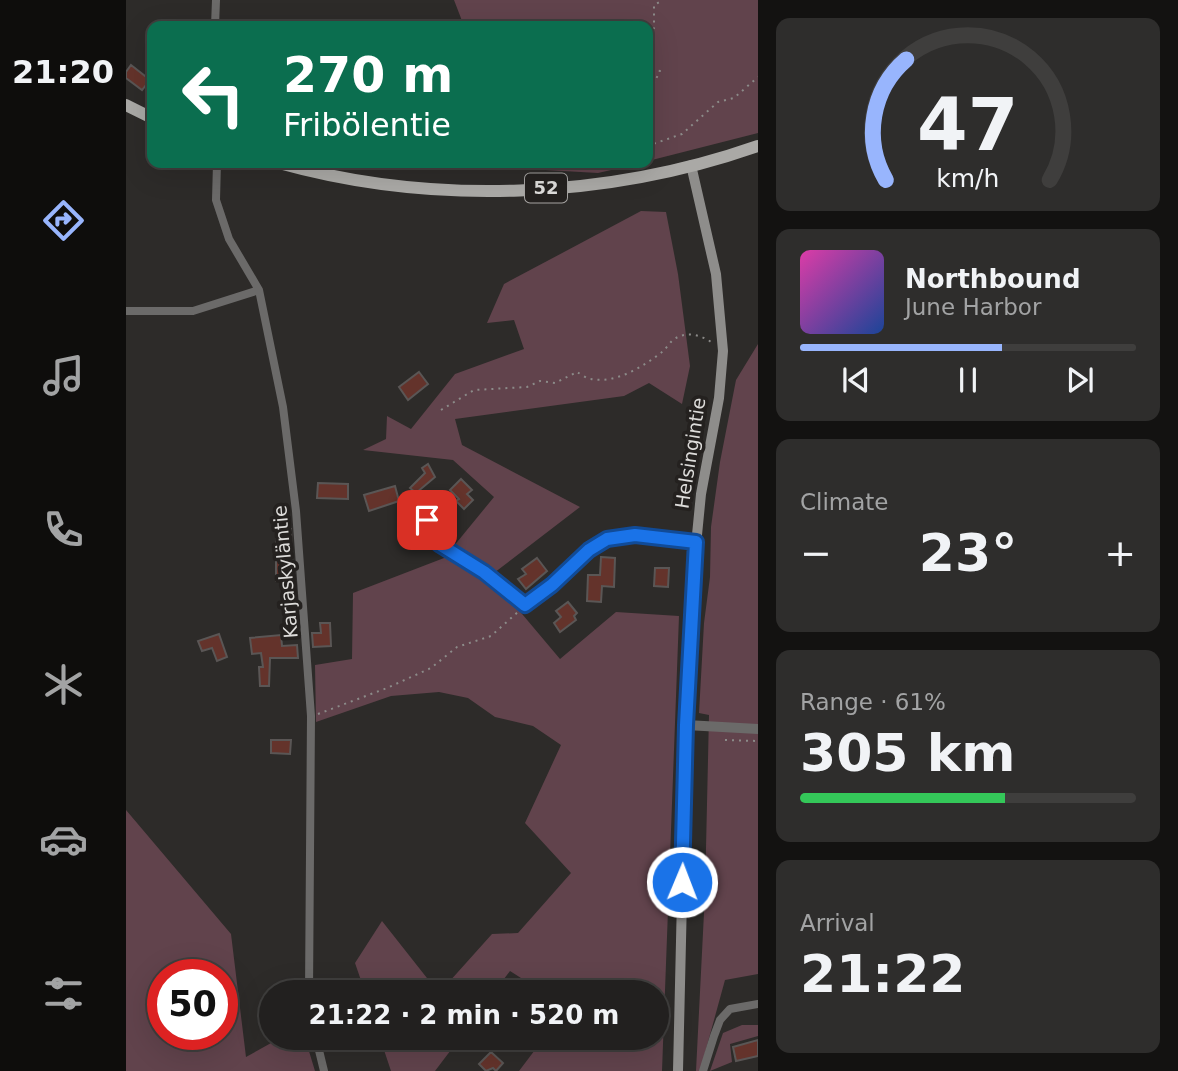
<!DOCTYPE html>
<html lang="en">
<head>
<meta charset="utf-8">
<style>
  body { margin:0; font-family:"DejaVu Sans",sans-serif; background:#2e2d2c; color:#f1f3f6; height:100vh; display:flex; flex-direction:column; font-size:26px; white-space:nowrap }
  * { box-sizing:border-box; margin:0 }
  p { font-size:23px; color:#a2a3a4 }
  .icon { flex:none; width:38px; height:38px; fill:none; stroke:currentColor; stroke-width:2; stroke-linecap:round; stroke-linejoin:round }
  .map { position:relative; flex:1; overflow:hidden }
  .details { display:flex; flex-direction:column; gap:18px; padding:18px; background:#131211; width:420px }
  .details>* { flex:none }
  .guide { position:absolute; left:21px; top:21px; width:506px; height:147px; border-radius:14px; box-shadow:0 7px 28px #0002,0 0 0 2px #3f3e3d; background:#0b6e4f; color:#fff; overflow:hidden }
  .speed { position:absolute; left:21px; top:959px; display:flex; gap:14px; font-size:35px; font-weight:700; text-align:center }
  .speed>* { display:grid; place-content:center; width:91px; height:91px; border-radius:50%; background:#22201f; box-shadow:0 7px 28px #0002,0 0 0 2px #3f3e3d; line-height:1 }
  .speed .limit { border:10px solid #d22; background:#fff; color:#111 }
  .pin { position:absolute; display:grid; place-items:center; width:60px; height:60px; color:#fff; margin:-30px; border-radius:14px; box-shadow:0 4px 10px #0006 }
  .me { position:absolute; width:77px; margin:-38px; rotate:1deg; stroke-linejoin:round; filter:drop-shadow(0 0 5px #0008) }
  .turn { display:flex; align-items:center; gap:24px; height:147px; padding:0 21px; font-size:32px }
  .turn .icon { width:91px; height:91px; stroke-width:2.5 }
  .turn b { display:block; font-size:49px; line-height:60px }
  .big { font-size:52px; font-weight:800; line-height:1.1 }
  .details .tile { flex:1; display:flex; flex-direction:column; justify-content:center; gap:10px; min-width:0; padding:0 24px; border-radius:14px; background:#2e2d2c }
  .details .dial { align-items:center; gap:0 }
  .dial svg { height:182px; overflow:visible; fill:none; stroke:#3f3e3d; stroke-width:7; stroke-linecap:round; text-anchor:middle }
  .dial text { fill:#f1f3f6; stroke:none }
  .song { display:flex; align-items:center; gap:21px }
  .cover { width:84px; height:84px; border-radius:10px; background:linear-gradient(135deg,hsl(320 70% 55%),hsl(220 70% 35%)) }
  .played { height:7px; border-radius:4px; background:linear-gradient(90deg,#98b5fd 60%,#3f3e3d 60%) }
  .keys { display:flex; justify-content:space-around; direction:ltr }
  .heat { display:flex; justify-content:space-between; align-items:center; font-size:38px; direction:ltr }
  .charge { height:10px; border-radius:5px; background:linear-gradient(90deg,#34c759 61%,#3f3e3d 0) }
  .trip { position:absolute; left:133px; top:980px; width:410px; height:70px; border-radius:35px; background:#22201f; box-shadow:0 7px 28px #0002,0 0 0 2px #3f3e3d; font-weight:800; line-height:70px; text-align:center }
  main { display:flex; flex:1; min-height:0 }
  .dock { display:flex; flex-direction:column; width:126px; justify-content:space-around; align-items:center; background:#0e0d0c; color:#a2a3a4 }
  .dock .icon { width:49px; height:49px }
  .dock .selected { color:#98b5fd }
  .dock b { font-size:32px; color:#f1f3f6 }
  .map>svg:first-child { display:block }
  .green { fill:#61434c; fill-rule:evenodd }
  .building { fill:#64332b; stroke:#5a5655; stroke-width:2 }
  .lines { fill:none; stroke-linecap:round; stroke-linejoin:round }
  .path { stroke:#8c8b89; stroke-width:2; stroke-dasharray:2 5; stroke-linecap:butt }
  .minor { stroke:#6b6a69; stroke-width:8 }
  .tertiary { stroke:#6b6a69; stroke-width:10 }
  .secondary { stroke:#8e8d8b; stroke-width:10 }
  .primary { stroke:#aaa9a6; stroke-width:12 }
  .route-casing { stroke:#114b97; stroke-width:18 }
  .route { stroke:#1a73e8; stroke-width:12 }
  .labels { text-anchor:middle; stroke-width:7; stroke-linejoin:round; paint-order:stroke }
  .shield { fill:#24211f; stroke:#a6a4a2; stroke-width:2 }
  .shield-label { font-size:18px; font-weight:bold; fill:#dddcda }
  .street-label { font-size:19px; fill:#dddcda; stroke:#24211f }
</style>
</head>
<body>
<main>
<nav class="dock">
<b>21:20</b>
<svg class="icon selected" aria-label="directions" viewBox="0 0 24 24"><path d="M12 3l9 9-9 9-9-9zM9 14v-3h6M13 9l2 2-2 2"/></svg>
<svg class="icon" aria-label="music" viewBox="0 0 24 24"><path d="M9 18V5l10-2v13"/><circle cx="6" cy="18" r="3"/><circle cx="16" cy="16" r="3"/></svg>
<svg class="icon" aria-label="phone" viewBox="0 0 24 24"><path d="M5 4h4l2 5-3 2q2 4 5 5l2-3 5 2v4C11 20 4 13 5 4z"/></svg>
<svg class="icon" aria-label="climate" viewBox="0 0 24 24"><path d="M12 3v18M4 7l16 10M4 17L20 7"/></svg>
<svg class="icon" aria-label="car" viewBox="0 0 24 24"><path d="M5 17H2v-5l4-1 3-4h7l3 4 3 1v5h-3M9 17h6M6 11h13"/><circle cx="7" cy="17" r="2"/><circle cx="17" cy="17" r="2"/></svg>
<svg class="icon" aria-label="filters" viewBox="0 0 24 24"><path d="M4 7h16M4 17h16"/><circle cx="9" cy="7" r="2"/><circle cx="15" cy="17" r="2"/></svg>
</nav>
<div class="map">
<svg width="632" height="1071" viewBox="0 0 632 1071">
  <rect width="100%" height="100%" fill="#2d2b29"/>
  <path class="green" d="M 328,0 L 632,0 L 632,133 L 522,161 L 522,26 L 338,26 Z
    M 406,163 L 516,163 L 472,173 L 402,169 Z
    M 515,211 L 540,212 L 552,274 L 564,366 L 556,404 L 523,383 L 498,396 L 329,419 L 336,445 L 454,507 L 364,576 L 434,659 L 490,612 L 553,616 L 536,1071 L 393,1071 L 418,1038 L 530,1038 L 530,992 L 417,992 L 384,971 L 368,992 L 314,992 L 366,934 L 392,933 L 445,873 L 399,823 L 435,745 L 407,726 L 369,717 L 342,698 L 313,692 L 265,696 L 190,722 L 189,665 L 226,659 L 227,593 L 318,558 L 368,497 L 327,460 L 237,450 L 260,439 L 261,416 L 285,429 L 329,374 L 398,349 L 388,320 L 361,323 L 378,284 Z
    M 632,344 L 632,974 L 599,980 L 574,1071 L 570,1071 L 579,893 L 583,715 L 573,713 L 578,623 L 584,577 L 585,527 L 594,462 L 610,380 Z
    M 0,810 L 105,934 L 120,1057 L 154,1038 L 179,1038 L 189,1071 L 0,1071 ZM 37,975 L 96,975 L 96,1034 L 37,1034 Z
    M 256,921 L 312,992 L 239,992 L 229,963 Z
    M 616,1025 L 632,1025 L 632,1036 L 604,1044 L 606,1062 L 584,1071 L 597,1033 Z
    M 254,1038 L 334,1038 L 309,1071 L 265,1071 Z"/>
  <path class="building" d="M 5,65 L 24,80 L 16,90 L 0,78 L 0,72 Z
    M 293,372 L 302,384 L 282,400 L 273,387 Z
    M 302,464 L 309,477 L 290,493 L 284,488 L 299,473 L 296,468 Z
    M 335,479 L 346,490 L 341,494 L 347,500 L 338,509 L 330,501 L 333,499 L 324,490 Z
    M 192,483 L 222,484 L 222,499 L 191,498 Z
    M 269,486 L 273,501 L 243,511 L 238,495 Z
    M 165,529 L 167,581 L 150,581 L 150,534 L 154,534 L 153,530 Z
    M 475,557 L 489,558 L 488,587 L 476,586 L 475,602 L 461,601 L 462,575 L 474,575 Z
    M 411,558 L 421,571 L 400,589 L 392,579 L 400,574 L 396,569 Z
    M 529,568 L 543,568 L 542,587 L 528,586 Z
    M 442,602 L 451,613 L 448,616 L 450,620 L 434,632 L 428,623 L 435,617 L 430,611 Z
    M 194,623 L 204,623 L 205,646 L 187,647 L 186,633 L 195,633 Z
    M 93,634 L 101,657 L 91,661 L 86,648 L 76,651 L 72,641 Z
    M 155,635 L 156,646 L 171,645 L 172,658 L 144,658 L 143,686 L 134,686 L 133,667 L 137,667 L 135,653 L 126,654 L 124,638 Z
    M 145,740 L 165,740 L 164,754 L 145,753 Z
    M 632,1040 L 632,1056 L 610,1061 L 607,1047 Z
    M 365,1052 L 377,1063 L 370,1071 L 367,1068 L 360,1071 L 353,1064 Z"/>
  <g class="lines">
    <path class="path" d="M 522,34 L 528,28 L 528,5 L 537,0
      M 522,64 L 526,70 L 534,71 L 524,91 L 522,91
      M 522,143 L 524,145 L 556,134 L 592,102 L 608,98 L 632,77
      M 315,410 L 348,390 L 401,387 L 414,381 L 429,383 L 451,372 C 455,374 461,379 465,379 C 490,384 518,366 536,352 C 540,349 543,343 547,340 C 560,330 576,335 588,344
      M 192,714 L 261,688 L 305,668 L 331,647 L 365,636 L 393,611
      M 599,740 L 632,741"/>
    <path class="minor" d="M 89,26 L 90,0
      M 91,163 L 90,200 L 103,239 L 133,290 L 157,407 L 170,511 L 185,716 L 183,992
      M 0,311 L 67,311 L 133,290
      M 301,520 L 306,537 L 313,544 L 358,572 L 399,605 L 426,585 L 463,550 L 481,539 L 509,535 L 570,542
      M 190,1038 L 198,1071
      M 577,1071 L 588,1036 L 594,1020 L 604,1009 L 632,1004"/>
    <path class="tertiary" d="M 560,725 L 632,729"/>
    <path class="secondary" d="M 552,1071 L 560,725 L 566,586 L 575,494 L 593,398 L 597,351 L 590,274 L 565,165"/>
    <path class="primary" d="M 0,105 L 26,118
      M 153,163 C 307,206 481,199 632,146"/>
  </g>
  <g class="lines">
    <g class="route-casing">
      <path id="route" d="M 301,520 L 306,537 L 313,544 L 358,572 L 399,605 L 426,585 L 463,550 L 481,539 L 509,535 L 570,542 L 560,725 L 556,882"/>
    </g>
    <use href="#route" class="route"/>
  </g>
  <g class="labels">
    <rect class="shield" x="399" y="173.5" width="42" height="29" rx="5"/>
    <g class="shield-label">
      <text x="420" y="194">52</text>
    </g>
    <g class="street-label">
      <text transform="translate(564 453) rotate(-81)" y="7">Helsingintie</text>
      <text transform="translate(159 572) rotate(-95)" y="7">Karjaskyläntie</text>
    </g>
  </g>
</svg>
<div class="speed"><div class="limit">50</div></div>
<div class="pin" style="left:301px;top:520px;background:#d93025"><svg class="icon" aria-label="arrive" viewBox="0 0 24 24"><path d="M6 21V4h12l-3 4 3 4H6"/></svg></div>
<svg class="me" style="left:556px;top:882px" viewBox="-20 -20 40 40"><circle r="17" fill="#1a73e8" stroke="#fff" stroke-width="3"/><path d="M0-11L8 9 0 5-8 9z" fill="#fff"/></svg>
<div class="trip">21:22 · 2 min · 520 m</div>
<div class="guide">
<div class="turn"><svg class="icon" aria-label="left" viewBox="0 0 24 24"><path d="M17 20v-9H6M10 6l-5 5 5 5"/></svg><div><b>270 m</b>Fribölentie</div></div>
</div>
</div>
<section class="details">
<div class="tile dial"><svg viewBox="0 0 100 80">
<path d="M14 69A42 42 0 1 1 86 69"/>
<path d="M14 69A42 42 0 0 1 23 16" stroke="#98b5fd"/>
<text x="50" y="56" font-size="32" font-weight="700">47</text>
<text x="50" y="72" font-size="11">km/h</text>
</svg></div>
<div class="tile">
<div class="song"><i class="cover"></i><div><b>Northbound</b><p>June Harbor</p></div></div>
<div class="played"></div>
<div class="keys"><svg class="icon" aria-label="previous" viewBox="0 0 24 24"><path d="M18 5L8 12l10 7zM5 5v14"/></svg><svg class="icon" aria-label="pause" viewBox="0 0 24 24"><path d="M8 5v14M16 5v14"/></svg><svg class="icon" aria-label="next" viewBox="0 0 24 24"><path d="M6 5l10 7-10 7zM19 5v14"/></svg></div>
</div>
<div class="tile"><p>Climate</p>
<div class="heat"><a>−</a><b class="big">23°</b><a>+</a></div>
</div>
<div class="tile"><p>Range · 61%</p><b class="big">305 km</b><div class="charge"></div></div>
<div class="tile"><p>Arrival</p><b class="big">21:22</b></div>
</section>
</main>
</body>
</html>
